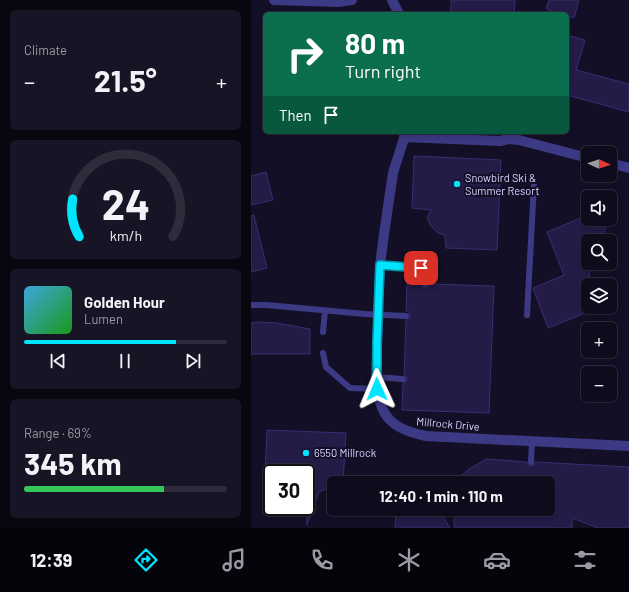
<!DOCTYPE html>
<html lang="en">
<head>
<meta charset="utf-8">
<style>
  body { margin:0; font-family:Barlow,sans-serif; background:#171425; color:#f1f3f6; height:100vh; display:flex; flex-direction:column; font-size:15px; white-space:nowrap }
  * { box-sizing:border-box; margin:0 }
  p { font-size:13px; color:#9b9ba3 }
  .icon { flex:none; width:22px; height:22px; fill:none; stroke:currentColor; stroke-width:2; stroke-linecap:round; stroke-linejoin:round }
  .map { position:relative; flex:1; overflow:hidden }
  .details { display:flex; flex-direction:column; gap:10px; padding:10px; background:#08060f; width:251px }
  .details>* { flex:none }
  .hud { position:absolute; left:12px; top:12px; width:306px; height:122px; border-radius:6px; box-shadow:0 2px 6px #0003,0 0 0 1px #2e2b3b; background:#0b6e4f; color:#fff; overflow:hidden }
  .needle { width:26px; rotate:93deg }
  .fabs { position:absolute; left:330px; top:146px; display:grid; gap:8px }
  .fabs a { display:grid; place-items:center; width:36px; height:36px; border-radius:6px; background:#0e0b1c; box-shadow:0 2px 6px #0003,0 0 0 1px #2e2b3b; font-size:20px }
  .speed { position:absolute; left:12px; top:464px; display:flex; gap:8px; font-size:20px; font-weight:700; text-align:center }
  .speed>* { display:grid; place-content:center; width:52px; height:52px; border-radius:50%; background:#0e0b1c; box-shadow:0 2px 6px #0003,0 0 0 1px #2e2b3b; line-height:1 }
  .speed .limit { border:2px solid #111; border-radius:6px; background:#fff; color:#111 }
  .pin { position:absolute; display:grid; place-items:center; width:34px; height:34px; color:#fff; margin:-17px; border-radius:8px; box-shadow:0 2px 6px #0006 }
  .me { position:absolute; width:44px; margin:-22px; rotate:359deg; stroke-linejoin:round; filter:drop-shadow(0 0 3px #0008) }
  .turn { display:flex; align-items:center; gap:14px; height:84px; padding:0 16px; font-size:18px }
  .turn .icon { width:52px; height:52px; stroke-width:2.5 }
  .turn b { display:block; font-size:28px; line-height:34px }
  .then { display:flex; align-items:center; height:38px; padding:0 16px; background:#0003; gap:8px; font-size:15px }
  .big { font-size:30px; font-weight:700; line-height:1.1 }
  .details .widget { flex:1; display:flex; flex-direction:column; justify-content:center; gap:6px; min-width:0; padding:0 14px; border-radius:6px; background:#171425 }
  .details .dial { align-items:center; gap:0 }
  .dial svg { height:104px; overflow:visible; fill:none; stroke:#2e2b3b; stroke-width:7; stroke-linecap:round; text-anchor:middle }
  .dial text { fill:#f1f3f6; stroke:none }
  .song { display:flex; align-items:center; gap:12px }
  .cover { width:48px; height:48px; border-radius:6px; background:linear-gradient(135deg,hsl(200 70% 55%),hsl(120 70% 35%)) }
  .played { height:4px; border-radius:2px; background:linear-gradient(90deg,#00e5ff 75%,#2e2b3b 75%) }
  .keys { display:flex; justify-content:space-around; direction:ltr }
  .heat { display:flex; justify-content:space-between; align-items:center; font-size:22px; direction:ltr }
  .charge { height:6px; border-radius:3px; background:linear-gradient(90deg,#34c759 69%,#2e2b3b 0) }
  .trip { position:absolute; left:76px; top:476px; width:228px; height:40px; border-radius:6px; background:#0e0b1c; box-shadow:0 2px 6px #0003,0 0 0 1px #2e2b3b; font-weight:700; line-height:40px; text-align:center }
  .tabs { display:flex; height:64px; justify-content:space-around; align-items:center; background:#06040b; color:#9b9ba3 }
  .tabs .icon { width:28px; height:28px }
  .tabs .current { color:#00e5ff }
  .tabs b { font-size:18px; color:#f1f3f6 }
  main { display:flex; flex:1; min-height:0 }
  .map>svg:first-child { display:block }
  .building { fill:#241b47; stroke:#3b2d73 }
  .lines { fill:none; stroke-linecap:round; stroke-linejoin:round }
  .service { stroke:#3d3a85; stroke-width:6 }
  .minor { stroke:#3d3a85; stroke-width:10 }
  .tertiary { stroke:#3d3a85; stroke-width:10 }
  .route-casing { stroke:#0095a6; stroke-width:10 }
  .route { stroke:#00e5ff; stroke-width:7 }
  .poi-dot { fill:#00e5ff; stroke:#130f26; stroke-width:1.5 }
  .labels { text-anchor:middle; stroke-width:4; stroke-linejoin:round; paint-order:stroke }
  .poi-label { font-size:11px; fill:#d9d4ff; stroke:#130f26; text-anchor:start }
  .street-label { font-size:11px; fill:#d9d4ff; stroke:#130f26 }
</style>
</head>
<body>
<main>
<section class="details">
<div class="widget"><p>Climate</p>
<div class="heat"><a>−</a><b class="big">21.5°</b><a>+</a></div>
</div>
<div class="widget dial"><svg viewBox="0 0 100 80">
<path d="M14 69A42 42 0 1 1 86 69"/>
<path d="M14 69A42 42 0 0 1 9 40" stroke="#00e5ff"/>
<text x="50" y="56" font-size="32" font-weight="700">24</text>
<text x="50" y="72" font-size="11">km/h</text>
</svg></div>
<div class="widget">
<div class="song"><i class="cover"></i><div><b>Golden Hour</b><p>Lumen</p></div></div>
<div class="played"></div>
<div class="keys"><svg class="icon" aria-label="previous" viewBox="0 0 24 24"><path d="M18 5L8 12l10 7zM5 5v14"/></svg><svg class="icon" aria-label="pause" viewBox="0 0 24 24"><path d="M8 5v14M16 5v14"/></svg><svg class="icon" aria-label="next" viewBox="0 0 24 24"><path d="M6 5l10 7-10 7zM19 5v14"/></svg></div>
</div>
<div class="widget"><p>Range · 69%</p><b class="big">345 km</b><div class="charge"></div></div>
</section>
<div class="map">
<svg width="378" height="528" viewBox="0 0 378 528">
  <rect width="100%" height="100%" fill="#130f26"/>
  <path class="building" d="M 200,0 L 264,0 L 263,14 L 200,14 Z
    M 298,0 L 328,0 L 323,18 L 316,16 L 316,14 L 310,14 L 295,9 Z
    M 316,35 L 334,40 L 325,70 L 378,84 L 378,112 L 316,95 Z
    M 163,156 L 250,160 L 246,250 L 195,248 L 194,235 L 187,233 L 180,226 L 176,218 L 180,210 L 161,208 Z
    M 15,172 L 22,200 L 0,205 L 0,176 Z
    M 3,215 L 16,268 L 0,272 L 0,216 Z
    M 337,215 L 337,219 L 352,219 L 355,227 L 350,241 L 337,241 L 337,263 L 342,263 L 338,274 L 342,285 L 337,285 L 337,312 L 297,328 L 282,288 L 313,275 L 296,232 Z
    M 156,283 L 169,283 L 171,287 L 173,288 L 177,287 L 178,284 L 243,286 L 238,413 L 151,410 L 152,383 L 155,382 L 156,379 L 155,376 L 153,375 L 155,320 L 159,319 L 159,316 L 158,312 L 155,311 Z
    M 9,322 L 26,323 L 59,329 L 59,354 L 0,354 L 0,323 Z
    M 16,430 L 95,433 L 92,483 L 83,483 L 83,486 L 68,492 L 56,525 L 55,473 L 14,473 Z
    M 235,459 L 276,462 L 276,464 L 279,466 L 282,466 L 284,462 L 378,467 L 378,528 L 347,528 L 321,518 L 321,528 L 203,528 L 203,509 L 297,509 L 297,483 L 201,483 L 218,469 Z
    M 14,482 L 21,482 L 21,513 L 13,512 Z
    M 145,509 L 189,511 L 199,528 L 144,528 Z"/>
  <g class="lines">
    <path class="service" d="M 129,265 L 170,269 L 174,284
      M 0,305 L 15,305 L 114,314 L 155,316
      M 276,315 L 283,184
      M 72,332 L 74,311
      M 72,353 L 75,367 L 99,388 L 126,389
      M 125,377 L 152,379
      M 280,462 L 281,441"/>
    <path class="minor" d="M 141,0 L 148,14
      M 155,132 L 142,173 L 133,234 L 129,265 L 125,377 C 127,415 139,429 175,436 L 378,446
      M 153,137 L 249,141 L 258,139 L 268,140 L 337,158
      M 359,163 L 378,168"/>
    <path class="tertiary" d="M 23,0 L 87,2 L 101,0"/>
  </g>
  <g class="lines">
    <g class="route-casing">
      <path id="route" d="M 126,389 L 126,342 L 129,265 L 170,268"/>
    </g>
    <use href="#route" class="route"/>
  </g>
  <g class="poi-dot">
    <circle cx="206" cy="184" r="4"/>
    <circle cx="55" cy="453" r="4"/>
  </g>
  <g class="labels">
    <g class="poi-label">
      <text x="214" y="182">Snowbird Ski &amp;<tspan x="214" dy="13">Summer Resort</tspan></text>
      <text x="63" y="457">6550 Millrock</text>
    </g>
    <g class="street-label">
      <text transform="translate(197 424) rotate(5)" y="4">Millrock Drive</text>
    </g>
  </g>
</svg>
<div class="fabs">
<a><svg class="needle" viewBox="-14 -14 28 28"><path d="M0-13l5 13h-10z" fill="#e53935"/><path d="M0 13l5-13h-10z" fill="#9b9ba3"/></svg></a>
<a><svg class="icon" aria-label="sound" viewBox="0 0 24 24"><path d="M4 9h4l5-4v14l-5-4H4zM17 9q2 3 0 6"/></svg></a>
<a><svg class="icon" aria-label="search" viewBox="0 0 24 24"><circle cx="10" cy="10" r="6"/><path d="M15 15l6 6"/></svg></a>
<a><svg class="icon" aria-label="layers" viewBox="0 0 24 24"><path d="M12 4l9 5-9 5-9-5zM3 14l9 5 9-5"/></svg></a>
<a>+</a>
<a>−</a>
</div>
<div class="speed"><div class="limit">30</div></div>
<div class="pin" style="left:170px;top:268px;background:#d93025"><svg class="icon" aria-label="arrive" viewBox="0 0 24 24"><path d="M6 21V4h12l-3 4 3 4H6"/></svg></div>
<svg class="me" style="left:126px;top:389px" viewBox="-20 -20 40 40"><path d="M0-17L14 15 0 8-14 15z" fill="#00e5ff" stroke="#fff" stroke-width="4"/></svg>
<div class="trip">12:40 · 1 min · 110 m</div>
<div class="hud">
<div class="turn"><svg class="icon" aria-label="right" viewBox="0 0 24 24"><path d="M7 20v-9h11M14 6l5 5-5 5"/></svg><div><b>80 m</b>Turn right</div></div>
<div class="then">Then<svg class="icon" aria-label="arrive" viewBox="0 0 24 24"><path d="M6 21V4h12l-3 4 3 4H6"/></svg></div>
</div>
</div>
</main>
<nav class="tabs">
<b>12:39</b>
<svg class="icon current" aria-label="directions" viewBox="0 0 24 24"><path d="M12 3l9 9-9 9-9-9zM9 14v-3h6M13 9l2 2-2 2"/></svg>
<svg class="icon" aria-label="music" viewBox="0 0 24 24"><path d="M9 18V5l10-2v13"/><circle cx="6" cy="18" r="3"/><circle cx="16" cy="16" r="3"/></svg>
<svg class="icon" aria-label="phone" viewBox="0 0 24 24"><path d="M5 4h4l2 5-3 2q2 4 5 5l2-3 5 2v4C11 20 4 13 5 4z"/></svg>
<svg class="icon" aria-label="climate" viewBox="0 0 24 24"><path d="M12 3v18M4 7l16 10M4 17L20 7"/></svg>
<svg class="icon" aria-label="car" viewBox="0 0 24 24"><path d="M5 17H2v-5l4-1 3-4h7l3 4 3 1v5h-3M9 17h6M6 11h13"/><circle cx="7" cy="17" r="2"/><circle cx="17" cy="17" r="2"/></svg>
<svg class="icon" aria-label="filters" viewBox="0 0 24 24"><path d="M4 7h16M4 17h16"/><circle cx="9" cy="7" r="2"/><circle cx="15" cy="17" r="2"/></svg>
</nav>
</body>
</html>
